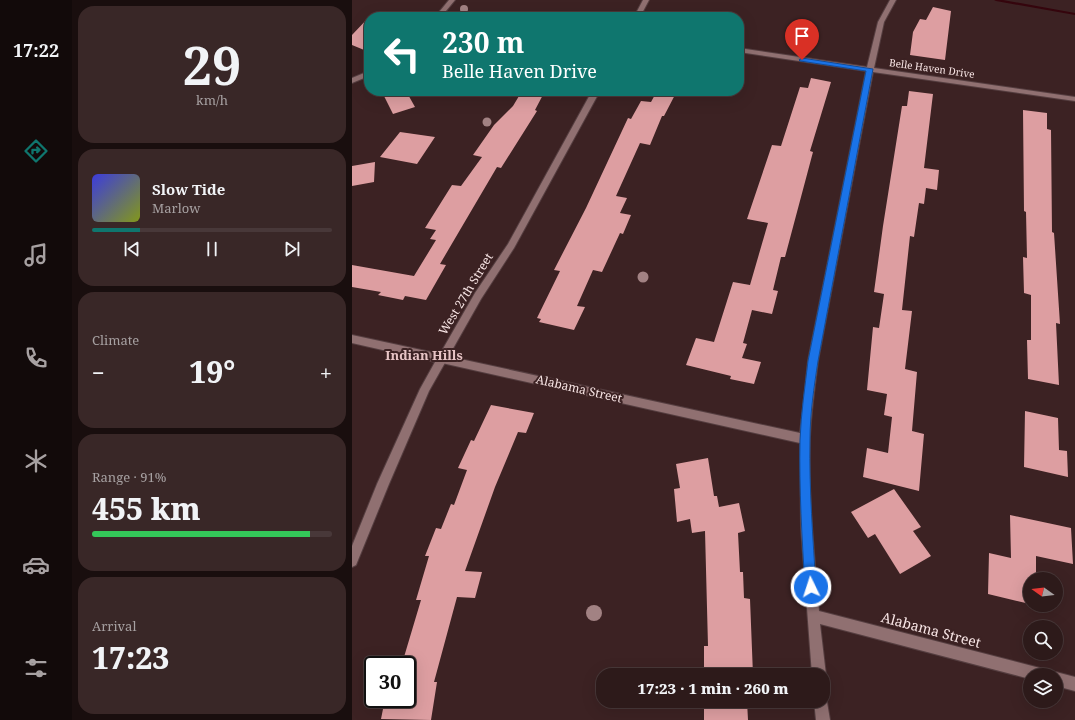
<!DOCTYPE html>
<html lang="en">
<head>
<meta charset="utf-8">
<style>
  body { margin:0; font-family:"Noto Serif",serif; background:#392727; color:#f1f3f6; height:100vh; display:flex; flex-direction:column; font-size:15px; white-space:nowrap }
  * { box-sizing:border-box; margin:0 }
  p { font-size:13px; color:#a7a1a2 }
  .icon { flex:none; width:22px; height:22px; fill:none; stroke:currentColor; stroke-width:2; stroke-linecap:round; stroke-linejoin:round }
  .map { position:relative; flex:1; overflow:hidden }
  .side { display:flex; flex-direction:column; gap:6px; padding:6px; background:#190e0e; width:280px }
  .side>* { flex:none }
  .hud { position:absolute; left:12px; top:12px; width:380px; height:84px; border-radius:16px; box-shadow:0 4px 16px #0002,0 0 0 1px #483839; background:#0f766e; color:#fff; overflow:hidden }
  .needle { width:26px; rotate:284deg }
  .buttons { position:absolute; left:671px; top:572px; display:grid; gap:8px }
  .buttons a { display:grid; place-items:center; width:40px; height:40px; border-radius:50%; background:#2d1a1a; box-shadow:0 4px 16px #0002,0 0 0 1px #483839; font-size:20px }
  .speed { position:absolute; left:12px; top:656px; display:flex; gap:8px; font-size:20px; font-weight:700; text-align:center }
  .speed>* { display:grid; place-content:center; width:52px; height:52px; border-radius:50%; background:#2d1a1a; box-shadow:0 4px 16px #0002,0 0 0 1px #483839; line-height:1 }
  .speed .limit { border:2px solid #111; border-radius:6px; background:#fff; color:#111 }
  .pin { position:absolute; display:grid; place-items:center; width:34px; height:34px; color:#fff; margin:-41px -17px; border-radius:50% 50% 50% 0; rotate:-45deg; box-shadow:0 0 4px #0007 }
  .pin .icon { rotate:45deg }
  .me { position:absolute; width:44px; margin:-22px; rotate:356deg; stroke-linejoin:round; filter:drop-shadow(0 0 3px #0008) }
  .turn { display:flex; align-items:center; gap:14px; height:84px; padding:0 12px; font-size:18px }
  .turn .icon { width:52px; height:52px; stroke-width:2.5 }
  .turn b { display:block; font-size:28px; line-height:34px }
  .big { font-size:30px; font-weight:800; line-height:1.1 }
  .side .widget { flex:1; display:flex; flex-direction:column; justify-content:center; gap:6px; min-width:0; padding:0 14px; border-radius:16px; background:#392727 }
  .side .dial { align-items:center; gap:0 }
  .dial b { font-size:52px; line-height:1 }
  .song { display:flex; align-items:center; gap:12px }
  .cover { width:48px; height:48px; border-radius:6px; background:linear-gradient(135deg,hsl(240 70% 55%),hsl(70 70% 35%)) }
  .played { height:4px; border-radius:2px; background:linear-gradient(90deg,#0f766e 20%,#483839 20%) }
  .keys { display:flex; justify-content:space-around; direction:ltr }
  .heat { display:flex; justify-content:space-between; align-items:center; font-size:22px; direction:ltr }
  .charge { height:6px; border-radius:3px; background:linear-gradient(90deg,#34c759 91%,#483839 0) }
  .trip { position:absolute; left:244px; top:668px; width:234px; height:40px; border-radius:16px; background:#2d1a1a; box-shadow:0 4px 16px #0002,0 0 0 1px #483839; font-weight:800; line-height:40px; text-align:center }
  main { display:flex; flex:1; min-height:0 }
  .dock { display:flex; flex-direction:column; width:72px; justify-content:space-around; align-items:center; background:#120a0a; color:#a7a1a2 }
  .dock .icon { width:28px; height:28px }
  .dock .current { color:#0f766e }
  .dock b { font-size:18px; color:#f1f3f6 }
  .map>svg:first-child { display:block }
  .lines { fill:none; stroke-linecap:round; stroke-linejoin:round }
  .stream { fill:#35050d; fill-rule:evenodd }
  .building { fill:#dd9ea1 }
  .minor-casing { stroke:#553e40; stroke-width:2 }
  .tertiary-casing { stroke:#553e40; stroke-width:2 }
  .minor { fill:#907071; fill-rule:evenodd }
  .tertiary { fill:#907071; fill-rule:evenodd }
  .tree { fill:#a28283 }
  .route { fill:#1a73e8; stroke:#114b97 }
  .labels { text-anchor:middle; stroke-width:4; stroke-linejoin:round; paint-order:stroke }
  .far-street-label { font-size:10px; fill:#f7e4e4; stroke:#3c2223 }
  .street-label { font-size:12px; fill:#f7e4e4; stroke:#3c2223 }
  .neighbourhood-label { font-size:13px; font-weight:bold; fill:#e8c4c5; stroke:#3c2223 }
  .near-street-label { font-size:14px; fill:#f7e4e4; stroke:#3c2223 }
</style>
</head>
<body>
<main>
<nav class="dock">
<b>17:22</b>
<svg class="icon current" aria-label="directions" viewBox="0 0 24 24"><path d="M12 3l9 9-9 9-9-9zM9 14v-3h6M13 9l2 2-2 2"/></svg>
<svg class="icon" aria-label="music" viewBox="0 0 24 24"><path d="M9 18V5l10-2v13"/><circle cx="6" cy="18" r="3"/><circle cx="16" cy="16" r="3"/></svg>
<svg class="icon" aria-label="phone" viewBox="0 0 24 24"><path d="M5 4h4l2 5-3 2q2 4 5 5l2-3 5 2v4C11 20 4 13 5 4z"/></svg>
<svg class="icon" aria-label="climate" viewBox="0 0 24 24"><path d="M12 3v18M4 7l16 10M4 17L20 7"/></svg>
<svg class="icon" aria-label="car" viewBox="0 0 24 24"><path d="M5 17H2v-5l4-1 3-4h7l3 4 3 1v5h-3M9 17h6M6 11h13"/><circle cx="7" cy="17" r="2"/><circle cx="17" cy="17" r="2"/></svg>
<svg class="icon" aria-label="filters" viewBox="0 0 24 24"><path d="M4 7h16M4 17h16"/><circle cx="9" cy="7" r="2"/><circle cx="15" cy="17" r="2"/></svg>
</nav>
<section class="side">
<div class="widget dial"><b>29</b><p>km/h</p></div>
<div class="widget">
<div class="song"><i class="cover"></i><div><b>Slow Tide</b><p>Marlow</p></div></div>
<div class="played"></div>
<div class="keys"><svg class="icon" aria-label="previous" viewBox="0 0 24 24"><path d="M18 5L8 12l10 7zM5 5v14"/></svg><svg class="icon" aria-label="pause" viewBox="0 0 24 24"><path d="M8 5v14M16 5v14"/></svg><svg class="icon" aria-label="next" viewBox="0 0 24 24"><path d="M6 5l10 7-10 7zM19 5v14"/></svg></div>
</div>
<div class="widget"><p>Climate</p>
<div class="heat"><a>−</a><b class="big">19°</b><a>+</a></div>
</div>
<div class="widget"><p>Range · 91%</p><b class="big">455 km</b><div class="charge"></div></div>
<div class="widget"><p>Arrival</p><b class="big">17:23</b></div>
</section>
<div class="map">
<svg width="723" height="720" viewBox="0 0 723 720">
  <rect width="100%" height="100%" fill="#3c2223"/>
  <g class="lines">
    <path class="stream" d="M 642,0 L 651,0 L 723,13 L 723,15 L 644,1 Z"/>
  </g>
  <path class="building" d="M 581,7 L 599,11 L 593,60 L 558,55 L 561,32 L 568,19 L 574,20 Z
    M 17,17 L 17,52 L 0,45 L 0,35 Z
    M 459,78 L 479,82 L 458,151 L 461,152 L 433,257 L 429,257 L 421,290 L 426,291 L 420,314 L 400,310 L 391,343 L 395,344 L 390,358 L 409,362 L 402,384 L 378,379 L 379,376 L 334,365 L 344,338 L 362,342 L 381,282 L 398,285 L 416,223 L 395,219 L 420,145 L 429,146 L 448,87 L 456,88 Z
    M 41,91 L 54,91 L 63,107 L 41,114 L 31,94 Z
    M 170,91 L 193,91 L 183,110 L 185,111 L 149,168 L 145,167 L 88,264 L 94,265 L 74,300 L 53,296 L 51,300 L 26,295 L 29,292 L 0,287 L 0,265 L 62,276 L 84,240 L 78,239 L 84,230 L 73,228 L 100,185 L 109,186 L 130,157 L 121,155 L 142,125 L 161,106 Z
    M 305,91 L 325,91 L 312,116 L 310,116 L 298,145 L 288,143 L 264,196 L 275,198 L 268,213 L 279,215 L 271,234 L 268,233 L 250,272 L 241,270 L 225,306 L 233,307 L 222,330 L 187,322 L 189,319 L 185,318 L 208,271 L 202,270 L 234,208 L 276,118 L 279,119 L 289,101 L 299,102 Z
    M 557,91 L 581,94 L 572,168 L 587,170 L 585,190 L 574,188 L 572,204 L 567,203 L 562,237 L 558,236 L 550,310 L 560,311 L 553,369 L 565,372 L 560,431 L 572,434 L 567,491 L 511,477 L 515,448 L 536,453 L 540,417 L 532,415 L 535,394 L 515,390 L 521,327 L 527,328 L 532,294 L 522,292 L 531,226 L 550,106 L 555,106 Z
    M 671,110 L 695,113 L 695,129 L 699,130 L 700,232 L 702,233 L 708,324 L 704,323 L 707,385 L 676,379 L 675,340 L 679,340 L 679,295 L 672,293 L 671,257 L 675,258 L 674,212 L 672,211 Z
    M 48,132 L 83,137 L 65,164 L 28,157 Z
    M 23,162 L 22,182 L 0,186 L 0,166 Z
    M 139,405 L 182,413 L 174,433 L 166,432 L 143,487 L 113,571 L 130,572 L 123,598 L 105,597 L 82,682 L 85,682 L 79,720 L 29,719 L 33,699 L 55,699 L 55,658 L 52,657 L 69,600 L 64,600 L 77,556 L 73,556 L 84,528 L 89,529 L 99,504 L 102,505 L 115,470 L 106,468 L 119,440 L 122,441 Z
    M 673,411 L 706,418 L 707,450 L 715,451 L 716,477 L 672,467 Z
    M 356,458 L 362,496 L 365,496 L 367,507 L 387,503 L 393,531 L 386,533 L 388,572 L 391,572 L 392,598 L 398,599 L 401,675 L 352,675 L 352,646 L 356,646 L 353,531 L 340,533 L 338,519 L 325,522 L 322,489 L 328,488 L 324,464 Z
    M 542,489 L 569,527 L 561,531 L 579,556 L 548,574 L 523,534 L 516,538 L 499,512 Z
    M 658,515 L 719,528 L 721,564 L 684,556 L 684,579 L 678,579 L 678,604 L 636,594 L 637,553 L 659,558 Z
    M 352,701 L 395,701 L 396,720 L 352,720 Z"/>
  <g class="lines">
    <g class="minor-casing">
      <path id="minor" d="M 97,0 L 103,0 L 89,17 L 83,17 Z
        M 538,0 L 544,0 L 532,22 L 522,68 L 723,97 L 723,101 L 521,72 L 466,361 C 463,386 459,412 458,437 C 456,495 462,554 467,611 L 688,668 L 693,670 L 695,675 L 678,675 L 678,679 L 468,624 L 474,675 L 471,680 L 471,675 L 460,675 L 449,528 L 448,443 L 90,363 L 86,362 L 85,359 L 86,356 L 90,355 L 448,433 L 456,361 L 514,71 L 387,52 L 387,48 L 515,67 L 526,22 Z
        M 17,71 L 17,76 L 0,83 L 0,78 Z
        M 704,672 L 723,677 L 723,691 L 704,686 L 704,675 L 699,675 Z
        M 471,695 L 474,696 L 478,720 L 464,720 L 462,701 L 471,701 Z"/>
    </g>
    <g class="tertiary-casing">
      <path id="tertiary" d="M 291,0 L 297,0 L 288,17 L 282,17 Z
        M 240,91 L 248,91 L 162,248 L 129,299 L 77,391 L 37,484 L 4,565 L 0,567 L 0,546 L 25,484 L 68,389 L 83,362 L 0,343 L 0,335 L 88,354 L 123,293 L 156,244 Z"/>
    </g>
    <use href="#minor" class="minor"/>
    <use href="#tertiary" class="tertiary"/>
  </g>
  <g class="tree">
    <circle cx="112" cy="9" r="4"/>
    <circle cx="135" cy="122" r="4.5"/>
    <circle cx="291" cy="277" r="5.5"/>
    <circle cx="242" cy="613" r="8"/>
  </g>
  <path class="route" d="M 450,58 L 521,69 L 466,361 C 462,387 458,413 458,440 C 457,489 461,538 464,587 L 463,591 L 459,593 L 455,591 L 453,587 C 450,538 447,489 448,440 C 449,413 453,387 456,361 L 514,71 L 448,61 L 447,60 Z"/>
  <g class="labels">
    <g class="far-street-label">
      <text transform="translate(580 68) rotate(8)" y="4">Belle Haven Drive</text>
    </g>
    <g class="street-label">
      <text transform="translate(114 294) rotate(-59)" y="4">West 27th Street</text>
      <text transform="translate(227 389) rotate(13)" y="4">Alabama Street</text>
    </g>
    <g class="neighbourhood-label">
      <text x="72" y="360">Indian Hills</text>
    </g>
    <g class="near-street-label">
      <text transform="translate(579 630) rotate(15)" y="5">Alabama Street</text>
    </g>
  </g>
</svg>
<div class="buttons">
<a><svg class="needle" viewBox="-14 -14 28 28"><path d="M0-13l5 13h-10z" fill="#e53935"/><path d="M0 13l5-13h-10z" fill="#a7a1a2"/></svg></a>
<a><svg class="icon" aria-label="search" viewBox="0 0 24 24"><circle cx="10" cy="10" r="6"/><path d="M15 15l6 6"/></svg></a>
<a><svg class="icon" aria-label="layers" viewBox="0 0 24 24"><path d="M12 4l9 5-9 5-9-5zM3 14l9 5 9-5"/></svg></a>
</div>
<div class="speed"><div class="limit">30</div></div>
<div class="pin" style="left:450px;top:60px;background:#d93025"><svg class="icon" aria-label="arrive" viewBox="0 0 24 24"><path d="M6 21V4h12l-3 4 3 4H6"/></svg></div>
<svg class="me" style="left:459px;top:587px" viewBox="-20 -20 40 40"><circle r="17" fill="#1a73e8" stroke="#fff" stroke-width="3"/><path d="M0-11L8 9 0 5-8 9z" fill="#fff"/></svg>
<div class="trip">17:23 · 1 min · 260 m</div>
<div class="hud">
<div class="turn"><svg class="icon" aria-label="left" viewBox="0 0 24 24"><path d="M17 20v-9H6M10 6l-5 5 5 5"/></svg><div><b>230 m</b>Belle Haven Drive</div></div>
</div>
</div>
</main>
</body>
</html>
